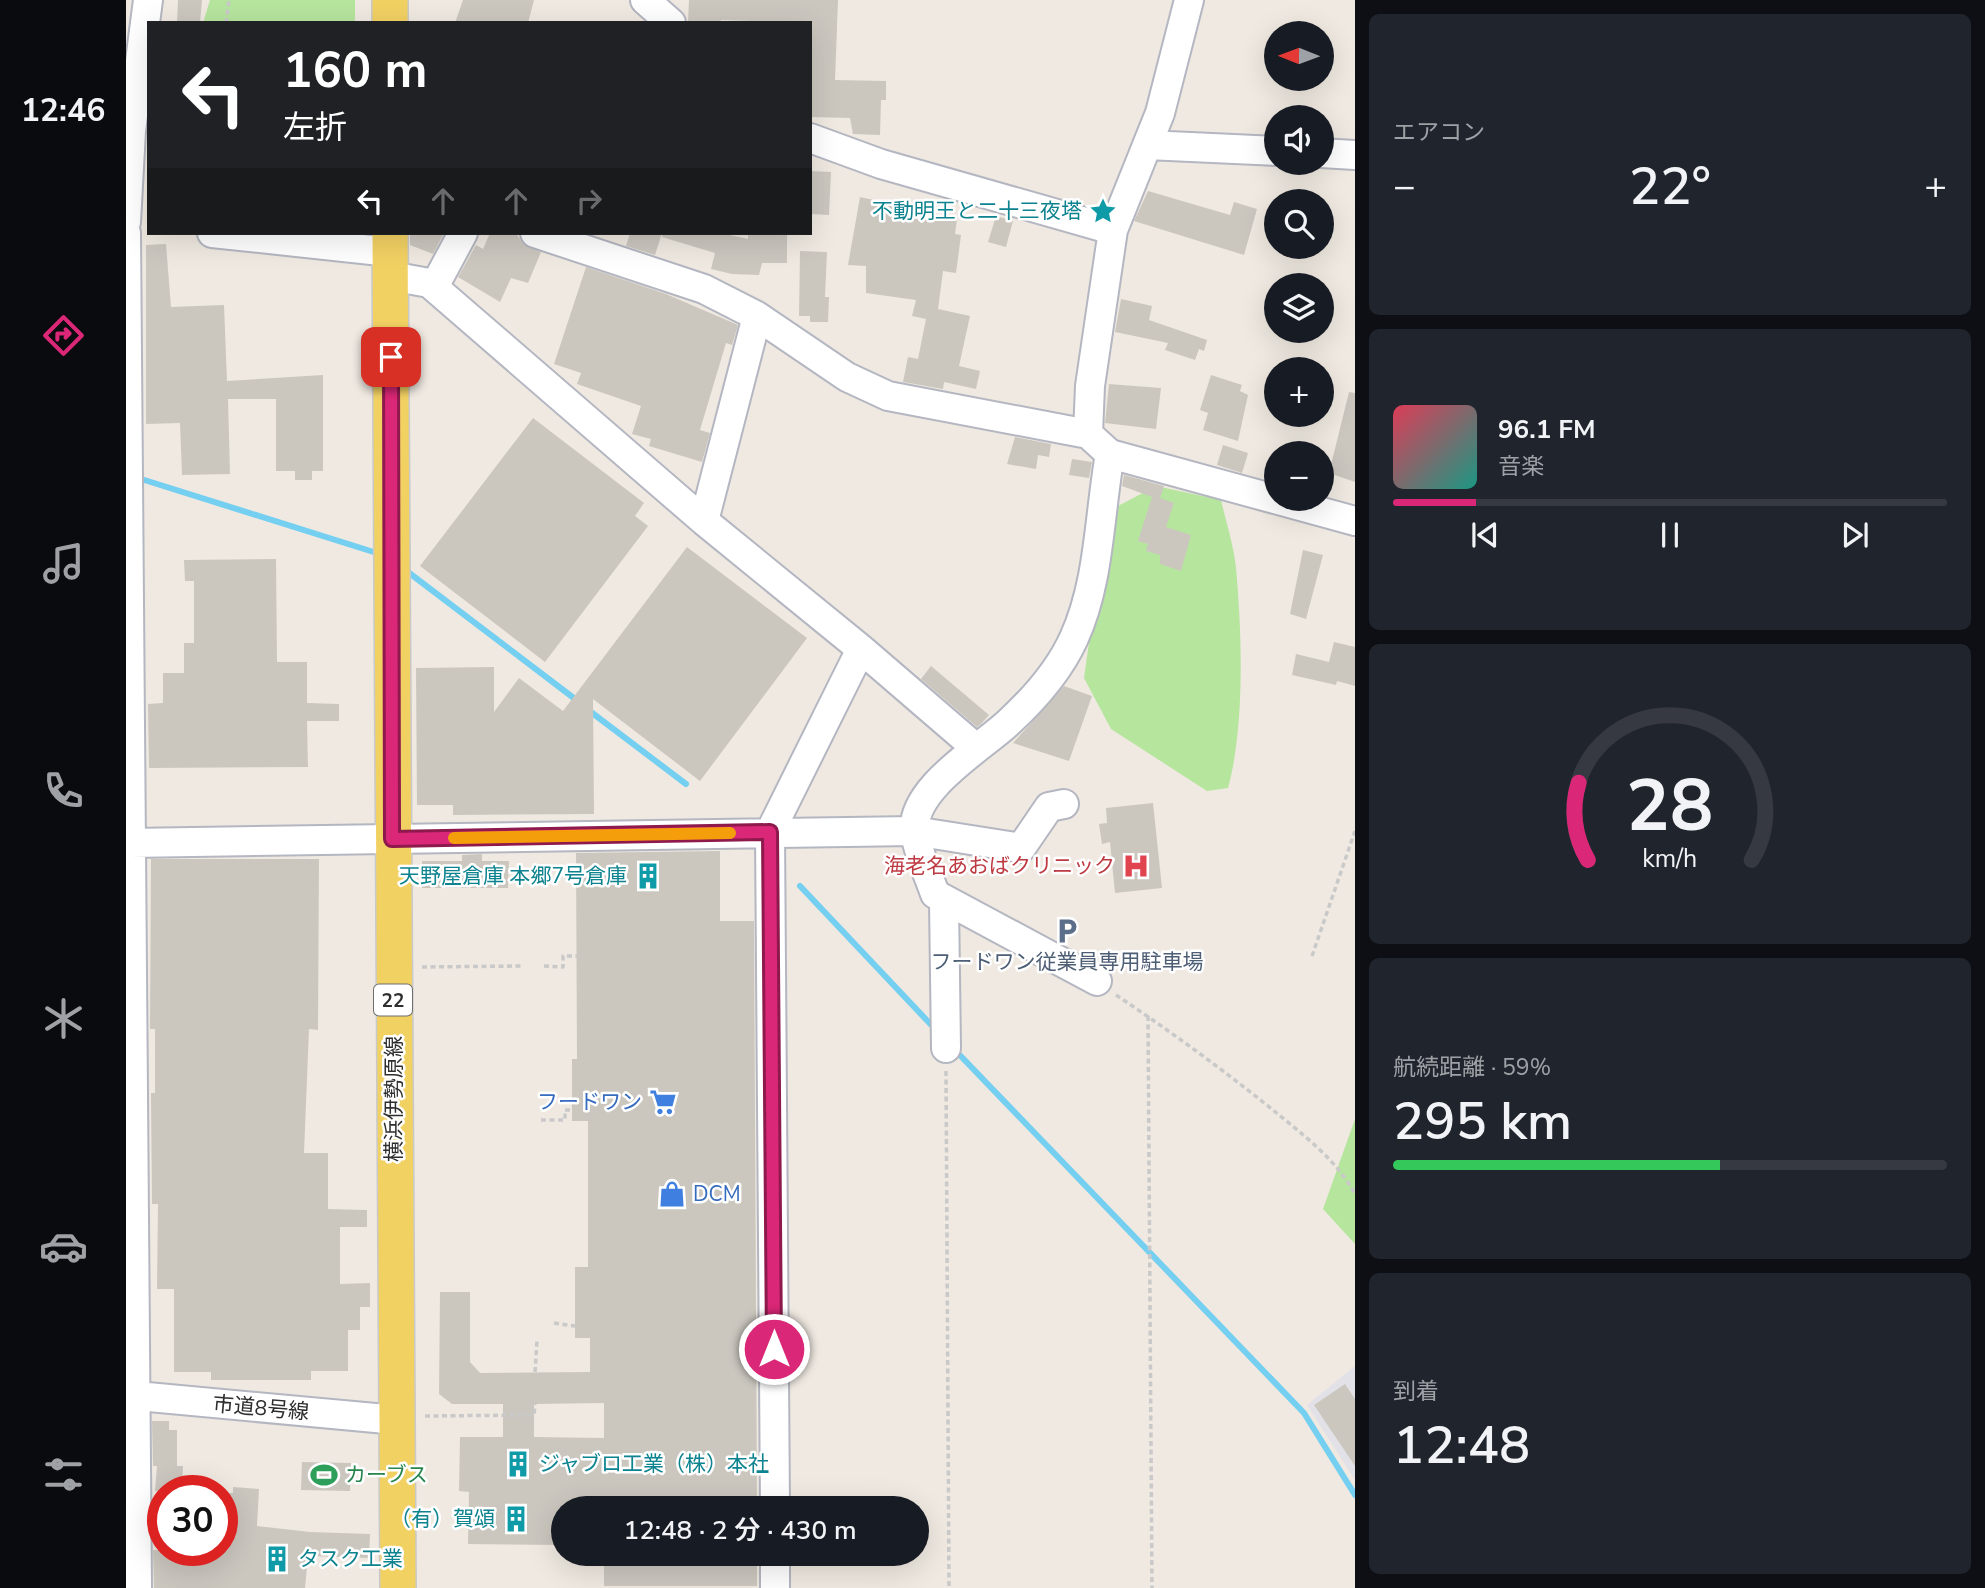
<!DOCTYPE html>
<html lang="ja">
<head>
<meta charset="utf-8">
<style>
  body { margin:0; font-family:"Nunito Sans","Noto Sans JP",sans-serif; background:#20242c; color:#f1f3f6; height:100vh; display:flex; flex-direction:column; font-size:26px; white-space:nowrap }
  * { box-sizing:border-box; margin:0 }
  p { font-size:23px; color:#9ea1a6 }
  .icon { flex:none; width:38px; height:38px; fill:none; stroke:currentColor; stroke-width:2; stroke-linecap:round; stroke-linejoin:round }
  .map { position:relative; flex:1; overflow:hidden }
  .sheet { display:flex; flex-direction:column; gap:14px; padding:14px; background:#0d0f14; width:630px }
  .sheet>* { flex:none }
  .top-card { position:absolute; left:21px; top:21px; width:665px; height:214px; border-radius:0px; box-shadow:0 7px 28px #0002; background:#202124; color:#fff; overflow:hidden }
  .needle { width:46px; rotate:271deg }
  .fabs { position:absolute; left:1138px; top:21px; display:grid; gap:14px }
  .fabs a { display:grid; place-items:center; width:70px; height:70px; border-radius:50%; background:#171b24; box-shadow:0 7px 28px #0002; font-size:35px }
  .speed { position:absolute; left:21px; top:1475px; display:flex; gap:14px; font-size:35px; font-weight:700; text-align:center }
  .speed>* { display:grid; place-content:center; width:91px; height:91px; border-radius:50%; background:#171b24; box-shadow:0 7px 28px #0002; line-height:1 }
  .speed .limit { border:10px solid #d22; background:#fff; color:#111 }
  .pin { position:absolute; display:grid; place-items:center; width:60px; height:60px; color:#fff; margin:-30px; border-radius:14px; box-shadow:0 4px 10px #0006 }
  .me { position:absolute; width:77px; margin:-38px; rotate:0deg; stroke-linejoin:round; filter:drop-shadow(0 0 5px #0008) }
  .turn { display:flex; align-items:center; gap:24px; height:147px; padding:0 21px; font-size:32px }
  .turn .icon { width:91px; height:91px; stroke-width:2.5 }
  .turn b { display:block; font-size:49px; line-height:60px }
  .lanes { display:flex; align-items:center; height:66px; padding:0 21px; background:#0003; justify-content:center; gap:35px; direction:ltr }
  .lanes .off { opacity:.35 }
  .big { font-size:52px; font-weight:600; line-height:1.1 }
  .sheet .card { flex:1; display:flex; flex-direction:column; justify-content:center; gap:10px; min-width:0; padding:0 24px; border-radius:10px; background:#20242c }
  .sheet .dial { align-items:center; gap:0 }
  .dial svg { height:182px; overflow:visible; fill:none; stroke:#363941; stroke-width:7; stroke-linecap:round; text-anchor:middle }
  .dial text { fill:#f1f3f6; stroke:none }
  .song { display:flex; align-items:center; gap:21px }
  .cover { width:84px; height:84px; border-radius:10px; background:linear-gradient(135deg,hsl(350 70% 55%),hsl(170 70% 35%)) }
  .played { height:7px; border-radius:4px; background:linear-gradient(90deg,#db2777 15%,#363941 15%) }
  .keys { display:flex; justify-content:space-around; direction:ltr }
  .heat { display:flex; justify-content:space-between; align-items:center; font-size:38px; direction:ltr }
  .charge { height:10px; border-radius:5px; background:linear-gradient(90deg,#34c759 59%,#363941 0) }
  .trip { position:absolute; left:425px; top:1496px; width:378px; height:70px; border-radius:35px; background:#171b24; box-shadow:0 7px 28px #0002; font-weight:600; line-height:70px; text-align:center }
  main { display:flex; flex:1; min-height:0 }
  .tab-bar { display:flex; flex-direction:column; width:126px; justify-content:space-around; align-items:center; background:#090b0e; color:#9ea1a6 }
  .tab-bar .icon { width:49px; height:49px }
  .tab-bar .selected { color:#db2777 }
  .tab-bar b { font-size:32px; color:#f1f3f6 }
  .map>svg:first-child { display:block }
  .industrial { fill:#e3e1e8 }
  .green { fill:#b6e59e }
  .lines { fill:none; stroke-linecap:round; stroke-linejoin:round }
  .stream { stroke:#75cff0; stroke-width:6 }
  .building { fill:#cbc7bf; fill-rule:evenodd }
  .minor-casing { stroke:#b4b7c1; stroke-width:32 }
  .major-casing { stroke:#c9c9c9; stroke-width:38 }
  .path { stroke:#c9c9c9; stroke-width:3.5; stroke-dasharray:5 3.5; stroke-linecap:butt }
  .minor { stroke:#fff; stroke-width:28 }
  .major { stroke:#f2d163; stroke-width:35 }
  .route-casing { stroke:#8e194d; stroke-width:18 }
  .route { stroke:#db2777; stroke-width:12 }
  .slow { stroke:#f59e0b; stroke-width:12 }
  .labels { text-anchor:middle; stroke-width:5; stroke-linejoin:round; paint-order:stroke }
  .shield { fill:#fff; stroke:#6d6d6d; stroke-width:2 }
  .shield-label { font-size:19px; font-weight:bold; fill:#2e2e2e }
  .culture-label { font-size:21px; fill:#0d838f; stroke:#fff; text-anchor:end }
  .health-label { font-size:21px; fill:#be3a42; stroke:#fff; text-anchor:end }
  .service-label { font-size:21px; fill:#4e5e75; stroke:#fff }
  .street-label { font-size:21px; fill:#2e2e2e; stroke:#fff }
  .shop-label { font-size:21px; fill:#366cbe; stroke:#fff; text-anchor:end }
  .leisure-label { font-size:21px; fill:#27864d; stroke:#fff; text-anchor:start }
</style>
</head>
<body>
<main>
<nav class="tab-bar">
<b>12:46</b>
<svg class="icon selected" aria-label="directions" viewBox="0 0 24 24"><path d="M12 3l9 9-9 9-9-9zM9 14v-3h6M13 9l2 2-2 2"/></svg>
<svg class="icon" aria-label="music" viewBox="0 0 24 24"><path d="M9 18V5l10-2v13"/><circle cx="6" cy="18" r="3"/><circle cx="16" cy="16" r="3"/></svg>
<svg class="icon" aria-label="phone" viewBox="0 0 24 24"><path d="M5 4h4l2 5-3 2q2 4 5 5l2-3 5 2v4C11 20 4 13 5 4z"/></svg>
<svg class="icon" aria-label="climate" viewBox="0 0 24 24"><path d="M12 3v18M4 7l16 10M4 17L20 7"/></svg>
<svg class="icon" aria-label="car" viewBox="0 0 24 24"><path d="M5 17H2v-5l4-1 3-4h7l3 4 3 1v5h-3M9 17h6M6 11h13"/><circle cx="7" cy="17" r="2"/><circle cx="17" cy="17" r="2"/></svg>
<svg class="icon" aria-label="filters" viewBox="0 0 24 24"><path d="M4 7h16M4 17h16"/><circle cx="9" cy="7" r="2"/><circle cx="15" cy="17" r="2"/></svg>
</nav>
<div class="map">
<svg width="1229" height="1588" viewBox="0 0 1229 1588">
  <rect width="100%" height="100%" fill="#efe9e1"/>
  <path class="industrial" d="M 1229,1366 L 1229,1480 L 1181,1405 Z"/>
  <path class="green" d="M 84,0 L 229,0 L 229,23 L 77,23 Z
    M 1030,486 L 1095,500 C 1100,522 1108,546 1110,568 C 1116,633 1119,726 1102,788 L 1081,791 L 985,729 L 958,678 L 976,550 L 992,506 Z
    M 1229,1119 L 1229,1244 L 1197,1209 Z"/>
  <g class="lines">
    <path class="stream" d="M 12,478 L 254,554
      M 278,569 L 453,702
      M 461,709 L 560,784
      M 674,886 L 810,1030
      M 827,1048 L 1178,1413 L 1229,1495"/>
  </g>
  <path class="building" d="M 52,0 L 76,0 L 74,23 L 51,23 Z
    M 337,0 L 408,0 L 402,23 L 329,23 Z
    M 563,0 L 712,0 L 709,80 L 760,81 L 760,100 L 755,100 L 754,135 L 727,134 L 724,118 L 684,117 L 684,23 L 595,20 L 594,23 L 562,23 Z
    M 684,171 L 705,172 L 703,215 L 684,214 Z
    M 1022,191 L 1104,215 L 1108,202 L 1131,209 L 1118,255 L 1008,221 Z
    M 734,197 L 775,206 L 773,212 L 831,220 L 829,234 L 835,235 L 830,273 L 817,271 L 812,309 L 844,316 L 833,366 L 854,371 L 850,389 L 818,382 L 817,389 L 777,382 L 782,357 L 792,359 L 800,319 L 786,316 L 790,300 L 740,293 L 740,266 L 722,265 Z
    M 870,216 L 887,221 L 880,247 L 862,242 Z
    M 284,233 L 318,233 L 307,254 L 284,245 Z
    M 364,233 L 390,233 L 397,244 L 415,252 L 402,283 L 385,278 L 374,302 L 332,277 L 350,245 L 357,249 Z
    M 504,233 L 536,233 L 529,255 L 500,246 Z
    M 537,233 L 595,233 L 622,239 L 622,233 L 661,233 L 661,263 L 636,263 L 633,275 L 606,274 L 585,269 L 589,253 L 536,237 Z
    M 40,244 L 45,307 L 98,305 L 101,381 L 197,375 L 197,471 L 186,471 L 186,480 L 169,480 L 169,471 L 150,471 L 150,399 L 102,399 L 104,474 L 56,475 L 54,423 L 20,424 L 20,245 Z
    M 674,251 L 701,252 L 699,297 L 703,297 L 702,322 L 684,322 L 684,316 L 673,316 Z
    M 460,267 L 540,294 L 612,325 L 606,345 L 600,343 L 574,430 L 584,433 L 576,462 L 523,446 L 525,439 L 506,434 L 515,406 L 451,384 L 455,373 L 428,364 Z
    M 995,299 L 1026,306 L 1023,320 L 1081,340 L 1078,351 L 1073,349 L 1069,360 L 1039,350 L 1042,343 L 989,332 Z
    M 1085,375 L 1116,385 L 1114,391 L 1122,395 L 1112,441 L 1077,430 L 1082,413 L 1074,410 Z
    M 983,384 L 1035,388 L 1030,429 L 979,423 Z
    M 1223,392 L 1229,393 L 1229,482 L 1203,473 Z
    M 407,418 L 518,503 L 509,516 L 522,526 L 419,662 L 294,566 Z
    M 889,437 L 925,444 L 923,457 L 912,455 L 910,469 L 881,464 Z
    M 1097,445 L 1122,453 L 1116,473 L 1091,465 Z
    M 946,459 L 966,462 L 963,478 L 943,475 Z
    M 998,475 L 1038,486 L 1034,498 L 1048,503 L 1040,527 L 1065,535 L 1055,571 L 1034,564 L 1034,555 L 1020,551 L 1022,544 L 1012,541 L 1026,497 L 996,486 Z
    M 561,547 L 681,638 L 574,781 L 467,699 L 468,814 L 327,815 L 327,805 L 291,805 L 290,668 L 368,667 L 368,712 L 393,678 L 437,711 Z
    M 1177,550 L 1197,555 L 1180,619 L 1164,614 Z
    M 150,559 L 151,662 L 181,662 L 181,703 L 213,704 L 213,721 L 181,721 L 182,767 L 23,768 L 22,704 L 37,703 L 37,673 L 58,673 L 58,643 L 68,643 L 68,581 L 59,581 L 58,560 Z
    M 1208,642 L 1229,647 L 1229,686 L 1211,681 L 1210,685 L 1166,675 L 1170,654 L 1203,662 Z
    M 805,666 L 863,715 L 855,724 L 851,727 L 795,679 Z
    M 938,686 L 966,696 L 943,761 L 887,743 Z
    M 1027,803 L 1036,888 L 989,893 L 984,842 L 976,844 L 973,824 L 981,823 L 980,808 Z
    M 594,851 L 594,921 L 628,921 L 631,1508 L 438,1508 L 438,1545 L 342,1544 L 343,1492 L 333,1491 L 334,1437 L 377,1437 L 377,1404 L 326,1404 L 313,1394 L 314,1292 L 344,1292 L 344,1362 L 354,1373 L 464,1372 L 464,1338 L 449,1338 L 449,1267 L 462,1267 L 462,1121 L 446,1121 L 446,1059 L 451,1059 L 450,853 ZM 478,1403 L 478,1438 L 408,1437 L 408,1404 Z
    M 356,854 L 356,861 L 383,861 L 382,888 L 296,888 L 296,861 L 336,861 L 336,855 Z
    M 25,859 L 193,859 L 192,1030 L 183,1029 L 178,1153 L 202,1153 L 202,1209 L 241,1210 L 241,1227 L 214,1227 L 214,1284 L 244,1283 L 244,1307 L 234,1307 L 234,1330 L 222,1330 L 222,1371 L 185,1371 L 185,1380 L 85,1380 L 85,1372 L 48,1372 L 48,1289 L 31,1289 L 32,1204 L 26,1204 L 25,1093 L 29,1093 L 29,1029 L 24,1029 Z
    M 1219,1384 L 1229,1399 L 1229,1466 L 1188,1405 Z
    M 26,1421 L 43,1421 L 43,1430 L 51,1430 L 51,1466 L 57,1466 L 56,1491 L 29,1491 L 31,1466 L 27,1466 Z
    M 176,1462 L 225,1463 L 224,1491 L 175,1490 Z
    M 107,1487 L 133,1489 L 131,1526 L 184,1532 L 244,1534 L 243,1558 L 182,1556 L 179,1588 L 28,1588 L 27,1550 L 96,1550 L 96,1493 L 107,1493 Z
    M 478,1554 L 631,1554 L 631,1586 L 478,1586 Z"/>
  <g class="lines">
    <g class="minor-casing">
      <path id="minor" d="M 519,0 L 545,23
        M 1063,0 L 1034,113 L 987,230 L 964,386 L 962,434 L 984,454 L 1229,521
        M 684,138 L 755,164 L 987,230
        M 1021,145 L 1150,151
        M 1195,153 L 1229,155
        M 0,222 L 5,131 L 22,0
        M 0,233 L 11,1588
        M 86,233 L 264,252
        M 409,233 L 578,289 L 631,316 L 721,377 L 762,396 L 962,434
        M 265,276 L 303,283 L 578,521 L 735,649 L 850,748
        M 308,287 L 337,233
        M 578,521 L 631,316
        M 4,843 L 788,831 L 895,848 L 923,807 L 938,804
        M 818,901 L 820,1048
        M 971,981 L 809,894 C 802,874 792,853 789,833 C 783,789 857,747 883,722 C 908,699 934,669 948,638 C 974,581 973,515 984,454
        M 0,1395 L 271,1420
        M 649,1508 L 644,832 L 735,649
        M 649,1554 L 649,1588"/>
    </g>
    <g class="major-casing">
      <path id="major" d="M 264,23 L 264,0
        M 264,233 L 272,1588"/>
    </g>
    <path class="path" d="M 100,23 L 103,0
      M 1186,956 L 1229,831
      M 418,966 L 437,967 L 437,956 L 451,956
      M 296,967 L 395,966
      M 990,995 C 1044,1031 1096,1069 1147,1110 C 1176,1134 1211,1160 1229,1194
      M 1022,1016 L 1026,1588
      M 820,1071 L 823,1588
      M 415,1120 L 439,1120 L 439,1110 L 447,1110
      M 428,1323 L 449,1326
      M 409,1372 L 411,1340
      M 299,1416 L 408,1415 L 409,1404"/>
    <use href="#minor" class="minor"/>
    <use href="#major" class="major"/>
  </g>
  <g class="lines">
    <g class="route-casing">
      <path id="route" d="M 265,357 L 266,839 L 644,832 L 648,1349"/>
    </g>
    <use href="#route" class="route"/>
    <path class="slow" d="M 328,838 L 604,833"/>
  </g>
  <defs>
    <g id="sight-bare" transform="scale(2.1)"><path d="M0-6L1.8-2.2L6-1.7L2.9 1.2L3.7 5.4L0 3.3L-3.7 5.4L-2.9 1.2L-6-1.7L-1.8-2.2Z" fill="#0f9aa8" stroke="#fff" stroke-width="2.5" paint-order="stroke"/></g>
    <g id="hospital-bare" transform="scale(2.1)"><path d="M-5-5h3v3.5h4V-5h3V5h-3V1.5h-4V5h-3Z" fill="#e0444e" stroke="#fff" stroke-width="2.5" paint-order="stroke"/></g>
    <g id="building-bare" transform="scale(2.1)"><path d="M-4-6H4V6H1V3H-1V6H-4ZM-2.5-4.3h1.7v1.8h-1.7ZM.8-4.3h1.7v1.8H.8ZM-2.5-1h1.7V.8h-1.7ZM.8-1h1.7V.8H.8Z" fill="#0f9aa8" stroke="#fff" stroke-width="2.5" paint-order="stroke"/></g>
    <g id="parking-bare" transform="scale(2.1)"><path d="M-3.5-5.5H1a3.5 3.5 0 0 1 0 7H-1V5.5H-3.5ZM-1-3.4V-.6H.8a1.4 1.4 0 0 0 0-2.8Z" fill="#5c6f8a" stroke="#fff" stroke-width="2.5" paint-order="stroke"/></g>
    <g id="supermarket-bare" transform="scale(2.1)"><path d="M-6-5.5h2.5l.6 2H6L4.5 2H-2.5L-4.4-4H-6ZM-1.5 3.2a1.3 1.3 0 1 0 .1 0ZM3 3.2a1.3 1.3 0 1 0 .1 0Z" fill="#3f7fe0" stroke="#fff" stroke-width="2.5" paint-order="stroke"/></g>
    <g id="shop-bare" transform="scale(2.1)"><path d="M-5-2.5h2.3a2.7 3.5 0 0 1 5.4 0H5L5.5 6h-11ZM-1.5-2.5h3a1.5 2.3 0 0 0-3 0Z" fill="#3f7fe0" stroke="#fff" stroke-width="2.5" paint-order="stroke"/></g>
    <g id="stadium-bare" transform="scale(2.1)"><path d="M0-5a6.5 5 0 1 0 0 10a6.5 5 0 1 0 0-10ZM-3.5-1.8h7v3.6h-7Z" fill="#2e9e5b" stroke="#fff" stroke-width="2.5" paint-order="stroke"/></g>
  </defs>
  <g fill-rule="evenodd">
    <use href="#sight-bare" x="977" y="211"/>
    <use href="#hospital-bare" x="1010" y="866"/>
    <use href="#building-bare" x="522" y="876"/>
    <use href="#parking-bare" x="941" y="931"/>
    <use href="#supermarket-bare" x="537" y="1102"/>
    <use href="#shop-bare" x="546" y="1194"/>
    <use href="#building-bare" x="392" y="1464"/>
    <use href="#stadium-bare" x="198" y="1475"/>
    <use href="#building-bare" x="390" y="1519"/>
    <use href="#building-bare" x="151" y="1559"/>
  </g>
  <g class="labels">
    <rect class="shield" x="248" y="984.5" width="38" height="31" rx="5"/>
    <g class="shield-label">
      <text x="267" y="1007">22</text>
    </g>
    <g class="culture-label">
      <text x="956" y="218">不動明王と二十三夜塔</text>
      <text x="501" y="883">天野屋倉庫 本郷7号倉庫</text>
      <text x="413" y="1471" text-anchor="start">ジャブロ工業（株）本社</text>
      <text x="369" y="1526">（有）賀頌</text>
      <text x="172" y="1566" text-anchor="start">タスク工業</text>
    </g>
    <g class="health-label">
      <text x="989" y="873">海老名あおばクリニック</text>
    </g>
    <g class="service-label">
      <text x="941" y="969">フードワン従業員専用駐車場</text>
    </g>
    <g class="street-label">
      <text transform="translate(268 1099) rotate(-90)" y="7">横浜伊勢原線</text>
      <text transform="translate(135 1408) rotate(5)" y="7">市道8号線</text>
    </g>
    <g class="shop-label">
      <text x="516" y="1109">フードワン</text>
      <text x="567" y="1201" text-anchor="start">DCM</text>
    </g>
    <g class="leisure-label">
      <text x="219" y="1482">カーブス</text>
    </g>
  </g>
</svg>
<div class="fabs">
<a><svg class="needle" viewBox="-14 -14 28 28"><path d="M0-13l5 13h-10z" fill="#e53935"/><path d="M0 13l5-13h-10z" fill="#9ea1a6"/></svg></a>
<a><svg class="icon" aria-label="sound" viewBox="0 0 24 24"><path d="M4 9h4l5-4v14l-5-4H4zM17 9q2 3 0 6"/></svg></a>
<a><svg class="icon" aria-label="search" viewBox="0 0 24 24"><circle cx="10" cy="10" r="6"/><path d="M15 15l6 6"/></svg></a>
<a><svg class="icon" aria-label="layers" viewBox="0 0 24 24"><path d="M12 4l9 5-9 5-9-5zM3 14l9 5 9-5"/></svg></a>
<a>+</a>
<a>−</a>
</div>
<div class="speed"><div class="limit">30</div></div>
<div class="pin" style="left:265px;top:357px;background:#d93025"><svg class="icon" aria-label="arrive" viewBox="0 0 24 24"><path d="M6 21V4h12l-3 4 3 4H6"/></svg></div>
<svg class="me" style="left:648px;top:1349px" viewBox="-20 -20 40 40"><circle r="17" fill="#db2777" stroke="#fff" stroke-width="3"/><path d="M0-11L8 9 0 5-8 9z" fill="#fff"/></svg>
<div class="trip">12:48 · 2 分 · 430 m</div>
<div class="top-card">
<div class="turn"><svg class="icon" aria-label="left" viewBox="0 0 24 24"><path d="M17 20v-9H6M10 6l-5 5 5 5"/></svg><div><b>160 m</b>左折</div></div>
<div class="lanes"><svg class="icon" aria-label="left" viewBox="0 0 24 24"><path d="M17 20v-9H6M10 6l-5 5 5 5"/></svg><svg class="icon off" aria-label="ahead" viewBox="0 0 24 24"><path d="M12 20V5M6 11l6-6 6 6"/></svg><svg class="icon off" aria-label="ahead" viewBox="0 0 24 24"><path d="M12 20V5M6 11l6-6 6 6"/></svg><svg class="icon off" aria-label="right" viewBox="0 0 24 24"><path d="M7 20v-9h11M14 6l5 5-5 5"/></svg></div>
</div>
</div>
<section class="sheet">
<div class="card"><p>エアコン</p>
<div class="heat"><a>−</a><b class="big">22°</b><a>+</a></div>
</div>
<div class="card">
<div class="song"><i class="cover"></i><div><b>96.1 FM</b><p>音楽</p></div></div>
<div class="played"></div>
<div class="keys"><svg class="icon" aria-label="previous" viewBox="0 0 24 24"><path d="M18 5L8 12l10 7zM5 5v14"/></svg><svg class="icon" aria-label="pause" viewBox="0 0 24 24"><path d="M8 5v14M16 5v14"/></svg><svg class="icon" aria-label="next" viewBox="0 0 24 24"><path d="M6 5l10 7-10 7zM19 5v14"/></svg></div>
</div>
<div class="card dial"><svg viewBox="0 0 100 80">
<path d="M14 69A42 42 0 1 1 86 69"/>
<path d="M14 69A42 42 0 0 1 10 35" stroke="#db2777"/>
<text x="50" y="56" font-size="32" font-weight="700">28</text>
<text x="50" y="72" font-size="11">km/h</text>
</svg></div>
<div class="card"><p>航続距離 · 59%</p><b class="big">295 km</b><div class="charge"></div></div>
<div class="card"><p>到着</p><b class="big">12:48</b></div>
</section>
</main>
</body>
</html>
